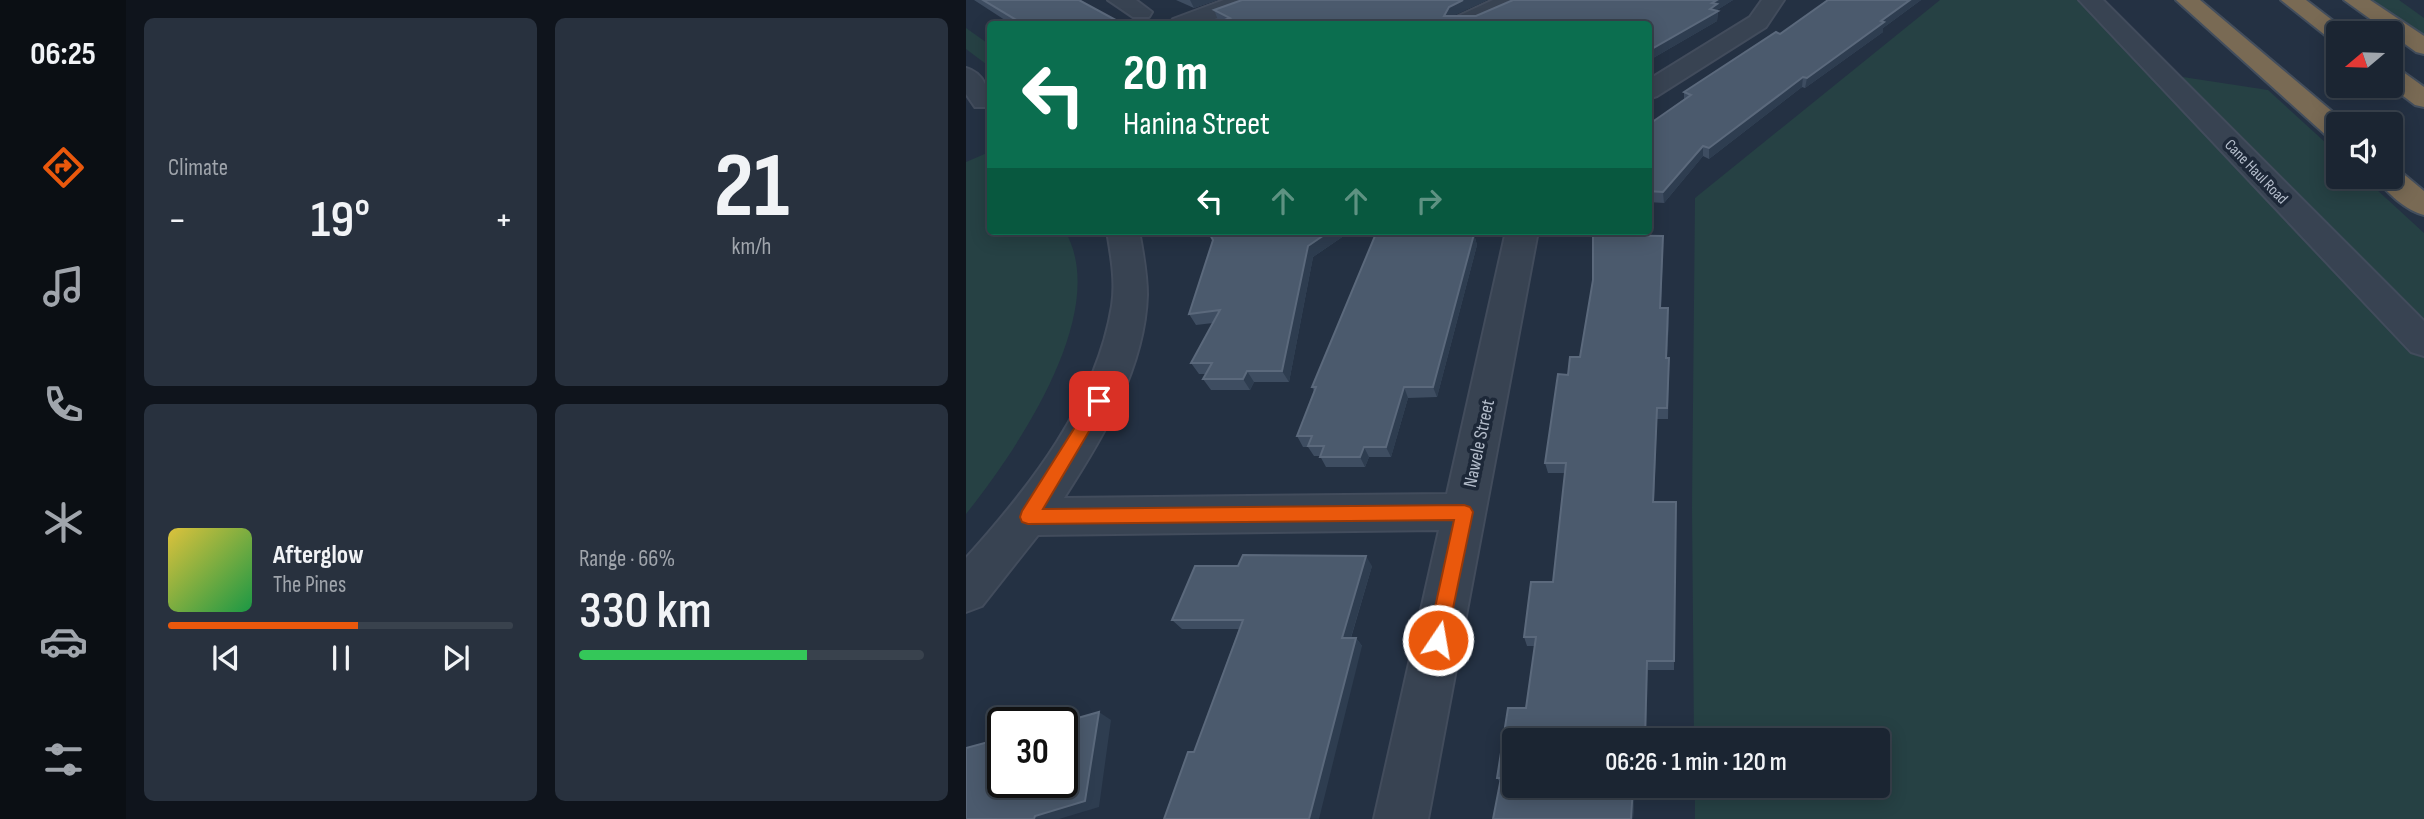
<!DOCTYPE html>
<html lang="en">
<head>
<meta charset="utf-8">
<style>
  body { margin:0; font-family:"Sofia Sans Condensed",sans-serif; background:#28313e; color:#f1f3f6; height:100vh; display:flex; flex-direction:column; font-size:26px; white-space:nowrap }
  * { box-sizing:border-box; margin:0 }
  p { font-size:23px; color:#a0a5ac }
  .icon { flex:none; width:38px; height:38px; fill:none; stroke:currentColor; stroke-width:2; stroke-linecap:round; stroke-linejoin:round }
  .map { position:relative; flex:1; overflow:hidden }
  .details { display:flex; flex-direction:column; gap:18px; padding:18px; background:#0f141c; width:840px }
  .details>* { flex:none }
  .hud { position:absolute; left:21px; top:21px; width:665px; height:214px; border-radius:7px; box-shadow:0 4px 18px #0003,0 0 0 2px #39424d; background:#0b6e4f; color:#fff; overflow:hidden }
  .needle { width:46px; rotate:251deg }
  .buttons { position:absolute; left:1360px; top:21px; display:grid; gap:14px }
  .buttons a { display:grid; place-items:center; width:77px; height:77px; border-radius:7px; background:#1b2532; box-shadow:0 4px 18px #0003,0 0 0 2px #39424d; font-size:35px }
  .speed { position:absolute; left:21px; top:707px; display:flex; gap:14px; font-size:35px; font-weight:700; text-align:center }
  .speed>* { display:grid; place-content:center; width:91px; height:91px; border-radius:50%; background:#1b2532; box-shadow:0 4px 18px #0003,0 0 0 2px #39424d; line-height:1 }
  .speed .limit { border:4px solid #111; border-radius:10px; background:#fff; color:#111 }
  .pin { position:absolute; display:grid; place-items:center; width:60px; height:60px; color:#fff; margin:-30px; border-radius:14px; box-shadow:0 4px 10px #0006 }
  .me { position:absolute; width:77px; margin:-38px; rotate:12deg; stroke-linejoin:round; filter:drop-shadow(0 0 5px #0008) }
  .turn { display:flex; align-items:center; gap:24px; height:147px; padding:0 21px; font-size:32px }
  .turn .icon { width:91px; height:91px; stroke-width:2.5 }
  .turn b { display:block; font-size:49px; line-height:60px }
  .lanes { display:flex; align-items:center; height:66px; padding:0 21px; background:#0003; justify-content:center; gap:35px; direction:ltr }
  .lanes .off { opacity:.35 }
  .big { font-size:52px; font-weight:600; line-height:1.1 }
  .details .tile { flex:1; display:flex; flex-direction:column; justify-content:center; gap:10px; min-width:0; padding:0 24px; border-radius:10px; background:#28313e }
  .details .dial { align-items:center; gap:0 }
  .dial b { font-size:91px; line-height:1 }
  .song { display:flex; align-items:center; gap:21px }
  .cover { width:84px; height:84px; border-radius:10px; background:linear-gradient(135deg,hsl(50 70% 55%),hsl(140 70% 35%)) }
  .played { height:7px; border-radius:4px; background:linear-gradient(90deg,#ea580c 55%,#39424d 55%) }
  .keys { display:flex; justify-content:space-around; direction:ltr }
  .heat { display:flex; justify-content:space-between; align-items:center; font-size:38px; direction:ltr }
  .charge { height:10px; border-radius:5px; background:linear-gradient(90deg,#34c759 66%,#39424d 0) }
  .details .tiles { flex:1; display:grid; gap:18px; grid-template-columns:repeat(2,1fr) }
  .trip { position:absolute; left:536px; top:728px; width:388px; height:70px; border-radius:7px; background:#1b2532; box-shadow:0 4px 18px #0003,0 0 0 2px #39424d; font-weight:600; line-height:70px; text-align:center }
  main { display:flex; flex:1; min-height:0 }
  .menu { display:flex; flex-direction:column; width:126px; justify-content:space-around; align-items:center; background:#0b0f14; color:#a0a5ac }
  .menu .icon { width:49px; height:49px }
  .menu .selected { color:#ea580c }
  .menu b { font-size:32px; color:#f1f3f6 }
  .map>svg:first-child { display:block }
  .green { fill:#264144 }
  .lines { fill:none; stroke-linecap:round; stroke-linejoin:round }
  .minor-casing { stroke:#424c5c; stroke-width:4 }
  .highway-casing { stroke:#434e5d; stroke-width:4 }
  .minor { fill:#384352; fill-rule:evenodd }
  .highway { fill:#796a54; fill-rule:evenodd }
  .wall { fill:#3e4d61 }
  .shaded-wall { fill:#2e3d50 }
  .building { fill:#4b5a6d; stroke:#5b697c; stroke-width:2 }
  .route { fill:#ea580c; stroke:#983908; stroke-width:2 }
  .labels { text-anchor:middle; stroke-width:7; stroke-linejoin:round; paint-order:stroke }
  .far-street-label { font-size:16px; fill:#b5becc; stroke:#1d2838 }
  .street-label { font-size:19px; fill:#b5becc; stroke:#1d2838 }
</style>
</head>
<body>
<main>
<nav class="menu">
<b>06:25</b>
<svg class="icon selected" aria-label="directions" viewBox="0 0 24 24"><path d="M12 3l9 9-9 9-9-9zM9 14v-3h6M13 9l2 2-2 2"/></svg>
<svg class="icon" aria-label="music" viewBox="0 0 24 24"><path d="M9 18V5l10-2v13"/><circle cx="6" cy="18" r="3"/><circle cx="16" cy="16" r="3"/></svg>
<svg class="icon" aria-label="phone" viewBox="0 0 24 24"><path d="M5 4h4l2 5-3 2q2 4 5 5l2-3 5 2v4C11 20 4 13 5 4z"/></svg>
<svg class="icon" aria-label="climate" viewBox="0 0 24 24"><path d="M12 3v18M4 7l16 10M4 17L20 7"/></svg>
<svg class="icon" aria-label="car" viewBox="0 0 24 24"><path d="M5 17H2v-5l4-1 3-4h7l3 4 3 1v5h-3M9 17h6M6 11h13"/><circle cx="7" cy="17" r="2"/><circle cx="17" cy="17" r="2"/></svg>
<svg class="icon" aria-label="filters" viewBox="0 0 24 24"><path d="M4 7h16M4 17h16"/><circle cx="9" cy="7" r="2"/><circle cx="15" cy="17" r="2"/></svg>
</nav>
<section class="details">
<div class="tiles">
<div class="tile"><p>Climate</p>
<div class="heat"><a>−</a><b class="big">19°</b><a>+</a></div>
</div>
<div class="tile dial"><b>21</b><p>km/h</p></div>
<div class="tile">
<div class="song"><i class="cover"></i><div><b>Afterglow</b><p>The Pines</p></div></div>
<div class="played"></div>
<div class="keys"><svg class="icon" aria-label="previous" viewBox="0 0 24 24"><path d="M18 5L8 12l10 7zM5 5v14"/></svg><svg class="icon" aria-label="pause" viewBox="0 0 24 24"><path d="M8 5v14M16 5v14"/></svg><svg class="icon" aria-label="next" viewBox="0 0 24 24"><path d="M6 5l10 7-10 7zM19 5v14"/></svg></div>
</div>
<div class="tile"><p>Range · 66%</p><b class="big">330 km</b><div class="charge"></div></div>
</div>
</section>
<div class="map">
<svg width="1458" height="819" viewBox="0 0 1458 819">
  <rect width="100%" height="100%" fill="#243143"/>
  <path class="green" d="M 974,0 L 1121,0 L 1184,72 L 1302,90 L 1372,154 L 1372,177 L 1397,177 L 1458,233 L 1458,819 L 729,819 L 729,786 L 912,786 L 912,740 L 728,740 L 726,507 L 729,198 Z
    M 1406,0 L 1433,0 L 1458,18 L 1458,36 Z
    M 0,28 L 24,45 L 24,67 L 0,49 Z
    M 21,153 L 24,156 L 24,231 L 99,231 C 146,312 50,451 0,514 L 0,162 Z"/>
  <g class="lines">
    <g class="minor-casing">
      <path id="minor" d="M 142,0 L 170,0 L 186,12 L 183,17 L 167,17 Z
        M 258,0 L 289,0 L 286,5 L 235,24 L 203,24 L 207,19 Z
        M 527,0 L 556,0 L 553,5 L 511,24 L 482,24 L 486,19 Z
        M 796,0 L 818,0 L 800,27 L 691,96 L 682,99 L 682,80 L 784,17 Z
        M 1113,0 L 1137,0 L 1458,321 L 1458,356 L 1445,352 Z
        M 0,68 C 18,73 24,91 24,107 L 9,107 L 0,94 Z
        M 141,231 L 173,231 C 177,252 181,274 181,295 C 179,368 136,439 98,498 L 481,494 L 540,231 L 572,231 L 462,819 L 408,819 L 473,530 L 72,535 L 16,606 L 0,612 L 0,558 C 64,487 130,403 146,306 C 150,281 145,255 141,231 Z"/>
    </g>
    <g class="highway-casing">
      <path id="highway" d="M 1210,0 L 1234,0 L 1381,124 L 1372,124 L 1372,139 L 1362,137 Z
        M 1315,0 L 1340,0 L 1383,33 L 1372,33 L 1372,41 L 1364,39 Z
        M 1378,0 L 1404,0 L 1458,36 L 1458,54 L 1450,52 Z
        M 1424,67 L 1433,69 L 1458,87 L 1458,107 L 1449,105 L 1424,86 Z
        M 1424,168 L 1434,171 L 1458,191 L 1458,215 C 1441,211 1419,192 1410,177 L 1424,177 Z"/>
    </g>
    <use href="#minor" class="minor"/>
    <use href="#highway" class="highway"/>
  </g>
  <path class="wall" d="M 8,0 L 113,0 L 157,24 L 45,24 Z
    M 210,0 L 251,0 L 228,8 Z
    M 276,0 L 521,0 L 486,16 L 510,16 L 547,0 L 767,0 L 751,10 L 752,11 L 751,21 L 682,61 L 682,24 L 255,22 L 252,20 L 248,10 Z
    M 862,0 L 955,0 L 917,28 L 917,32 L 839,88 L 836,87 L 743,159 L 737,156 L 698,203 L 682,202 L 682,125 L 718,99 L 718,92 L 814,34 Z
    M 242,231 L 385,231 L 347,257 L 323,382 L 288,382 L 284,390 L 245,390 L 237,379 L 240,374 L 233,374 L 225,363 L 247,323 L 230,325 L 223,314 L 247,240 Z
    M 411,231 L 505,231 L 504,234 L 508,234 L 511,245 L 471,397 L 442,398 L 425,457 L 403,457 L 399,467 L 360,467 L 354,456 L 348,456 L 342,447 L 337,447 L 331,436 L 348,391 L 346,387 Z
    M 697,247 L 695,308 L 703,319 L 701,358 L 703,358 L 703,369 L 702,419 L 691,419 L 688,502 L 710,502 L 708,670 L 682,670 L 548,786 L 669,786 L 667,819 L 534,782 L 531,778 L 560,708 L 569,646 L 561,646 L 558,637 L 587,582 L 599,473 L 582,473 L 579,463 L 602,375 Z
    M 406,566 L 385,638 L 390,638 L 396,646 L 228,752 L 273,629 L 216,629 L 206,620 Z"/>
  <path class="shaded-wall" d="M 224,0 L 251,0 L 228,8 Z
    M 497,0 L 521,0 L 485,17 L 478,16 L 483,7 Z
    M 751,0 L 767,0 L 751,10 L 751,12 L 752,11 L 751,21 L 682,61 L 682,51 L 744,9 L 746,3 Z
    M 944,0 L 955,0 L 917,28 L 917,32 L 839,88 L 841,78 Z
    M 837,77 L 836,87 L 743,159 L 743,148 Z
    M 737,146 L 737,156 L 698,203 L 697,192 Z
    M 364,231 L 385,231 L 347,257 L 323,382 L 316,371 L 342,246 Z
    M 508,234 L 511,245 L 471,397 L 467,387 Z
    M 697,236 L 697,247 L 694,319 L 694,308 Z
    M 702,308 L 703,319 L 700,369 L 700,358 Z
    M 281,371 L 288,382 L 284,390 L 277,379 Z
    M 438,387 L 442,398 L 425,457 L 420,447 Z
    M 691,408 L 691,419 L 687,512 L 687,502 Z
    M 398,447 L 403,457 L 399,467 L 394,457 Z
    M 400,556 L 406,566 L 382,647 L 376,638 Z
    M 390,638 L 396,646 L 353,819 L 343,819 Z
    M 681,661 L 682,670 L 680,740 L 679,740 Z
    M 133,712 L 145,720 L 133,807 L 93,819 L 68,819 L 69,816 Z
    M 667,786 L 669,786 L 667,819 L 665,819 Z"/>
  <path class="building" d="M 17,0 L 113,0 L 157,24 L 57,24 Z
    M 276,0 L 497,0 L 483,7 L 478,16 L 510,16 L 547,0 L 751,0 L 746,3 L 751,4 L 744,9 L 752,11 L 682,51 L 682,24 L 248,24 L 264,18 L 248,10 Z
    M 862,0 L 944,0 L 915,21 L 918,22 L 841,78 L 837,77 L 743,148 L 737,146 L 697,192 L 682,191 L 682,125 L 725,95 L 718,92 L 810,32 L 814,34 Z
    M 242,231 L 364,231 L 342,246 L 316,371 L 281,371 L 277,379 L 237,379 L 246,363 L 225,363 L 254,310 L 223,314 L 247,240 Z
    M 411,231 L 499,231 L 498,234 L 508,234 L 467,387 L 438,387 L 420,447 L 398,447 L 394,457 L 354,457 L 358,446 L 342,446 L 346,436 L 331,436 L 350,387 L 346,387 Z
    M 627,235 L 697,236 L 694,308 L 702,308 L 700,358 L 703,358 L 701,408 L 691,408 L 687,502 L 710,502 L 708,661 L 681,661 L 679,740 L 548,740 L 548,786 L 667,786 L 665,819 L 527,819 L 535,778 L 531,778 L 542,708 L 560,708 L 570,637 L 558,637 L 565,582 L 587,582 L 600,463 L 579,463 L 592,374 L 602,375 L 604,357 L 614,357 L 627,280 Z
    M 277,555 L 400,556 L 376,638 L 390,638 L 343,819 L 198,819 L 222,752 L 228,752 L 277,620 L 206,620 L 229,566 L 272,566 Z
    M 133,712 L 119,801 L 69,816 L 68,819 L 0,819 L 0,748 L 37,738 L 37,782 L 96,782 L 96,723 L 94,723 Z"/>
  <path class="route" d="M 133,395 L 141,401 L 77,509 L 498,505 L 504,507 L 507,512 L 479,647 L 472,650 L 465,647 L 462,640 L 488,520 L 62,524 L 56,522 L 54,517 L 56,511 L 128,397 Z"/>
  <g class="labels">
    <g class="far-street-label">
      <text transform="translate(1291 171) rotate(46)" y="6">Cane Haul Road</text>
    </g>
    <g class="street-label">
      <text transform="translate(512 443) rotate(-78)" y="7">Nawele Street</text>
    </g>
  </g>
</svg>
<div class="buttons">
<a><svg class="needle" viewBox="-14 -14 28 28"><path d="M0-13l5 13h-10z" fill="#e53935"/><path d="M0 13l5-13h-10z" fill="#a0a5ac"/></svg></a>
<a><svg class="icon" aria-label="sound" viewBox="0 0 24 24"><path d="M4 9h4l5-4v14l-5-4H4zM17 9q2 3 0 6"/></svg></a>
</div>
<div class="speed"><div class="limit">30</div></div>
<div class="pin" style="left:133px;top:401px;background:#d93025"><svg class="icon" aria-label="arrive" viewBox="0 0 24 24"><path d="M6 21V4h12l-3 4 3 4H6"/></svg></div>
<svg class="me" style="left:472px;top:640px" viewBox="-20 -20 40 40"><circle r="17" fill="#ea580c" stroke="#fff" stroke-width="3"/><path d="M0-11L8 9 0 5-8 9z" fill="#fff"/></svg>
<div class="trip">06:26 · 1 min · 120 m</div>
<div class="hud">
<div class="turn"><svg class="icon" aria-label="left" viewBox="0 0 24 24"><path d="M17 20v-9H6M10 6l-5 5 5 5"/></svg><div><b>20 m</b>Hanina Street</div></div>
<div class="lanes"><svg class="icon" aria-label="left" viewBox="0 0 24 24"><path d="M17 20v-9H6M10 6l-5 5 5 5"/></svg><svg class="icon off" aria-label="ahead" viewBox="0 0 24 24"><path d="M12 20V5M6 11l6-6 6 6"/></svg><svg class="icon off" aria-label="ahead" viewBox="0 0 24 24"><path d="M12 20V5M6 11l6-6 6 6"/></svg><svg class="icon off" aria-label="right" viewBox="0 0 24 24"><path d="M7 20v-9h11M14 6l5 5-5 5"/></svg></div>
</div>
</div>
</main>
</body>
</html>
